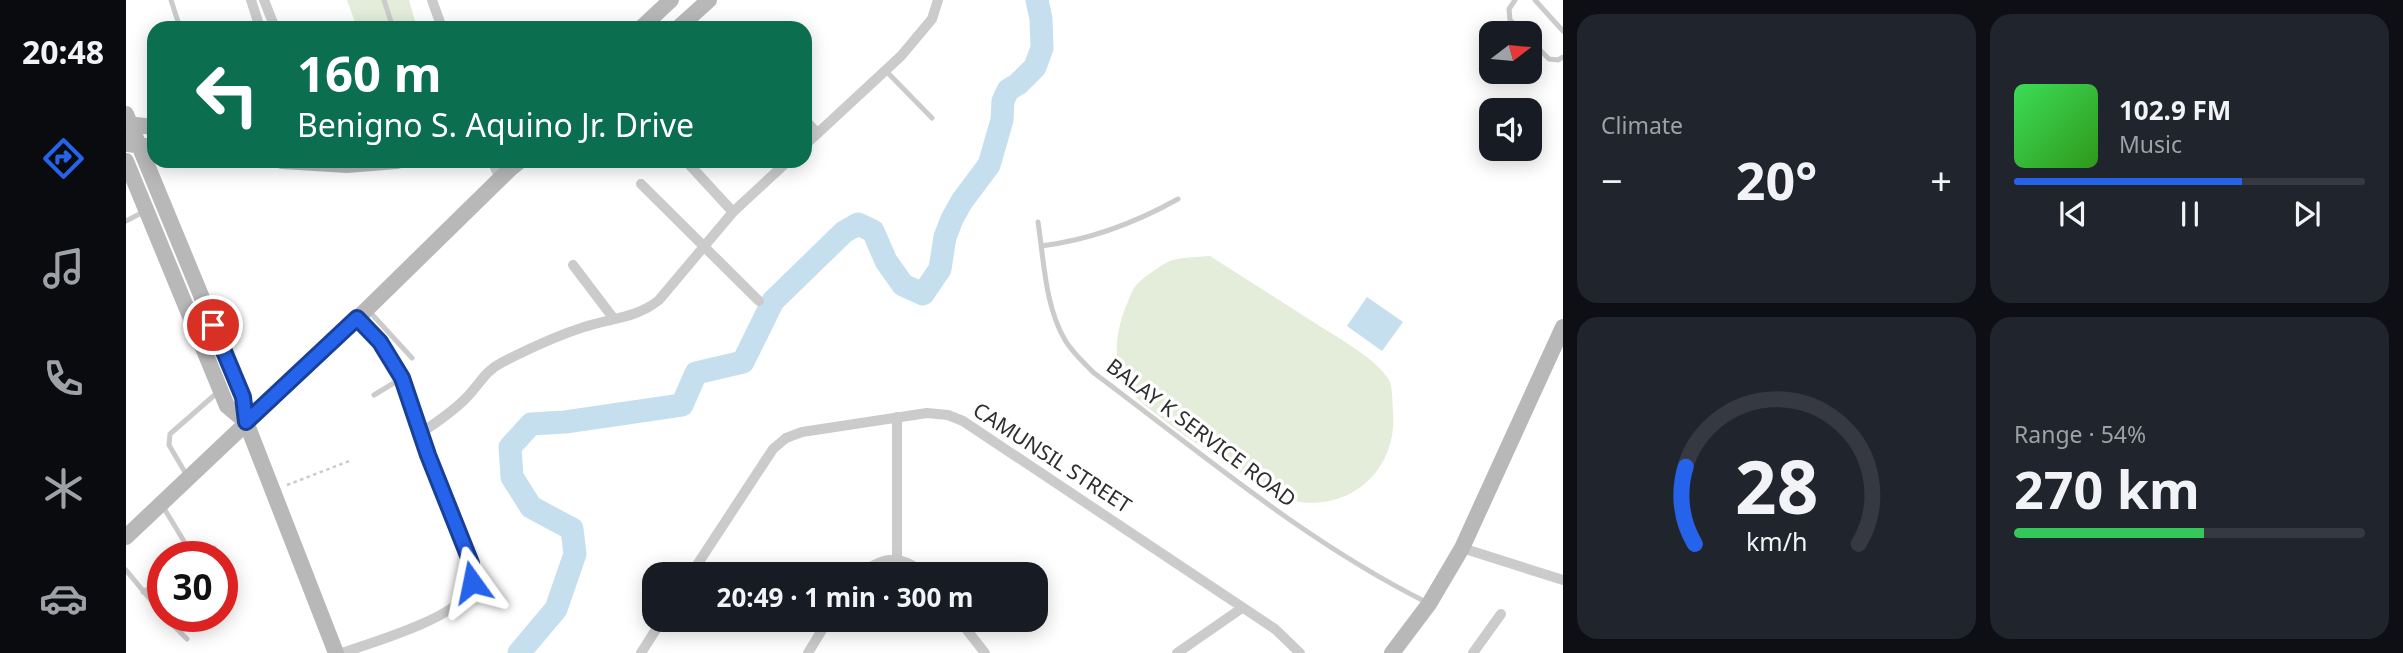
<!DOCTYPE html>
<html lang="en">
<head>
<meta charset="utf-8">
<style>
  body { margin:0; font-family:"Noto Sans",sans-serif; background:#20242c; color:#f1f3f6; height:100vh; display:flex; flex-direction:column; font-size:26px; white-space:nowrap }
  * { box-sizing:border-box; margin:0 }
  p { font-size:23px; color:#9ea1a6 }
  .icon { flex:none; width:38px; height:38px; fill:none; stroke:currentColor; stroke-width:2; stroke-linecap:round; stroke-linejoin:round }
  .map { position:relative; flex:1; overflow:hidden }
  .drawer { display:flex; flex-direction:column; gap:14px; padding:14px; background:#0d0f14; width:840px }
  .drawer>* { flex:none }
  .hud { position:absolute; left:21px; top:21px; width:665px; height:147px; border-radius:21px; box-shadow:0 4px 18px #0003; background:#0b6e4f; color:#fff; overflow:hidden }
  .needle { width:46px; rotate:74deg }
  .controls { position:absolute; left:1353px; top:21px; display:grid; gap:14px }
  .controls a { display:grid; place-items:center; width:63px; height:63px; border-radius:14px; background:#171b24; box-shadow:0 4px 18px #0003; font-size:35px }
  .speed { position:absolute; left:21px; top:541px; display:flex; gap:14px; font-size:35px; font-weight:700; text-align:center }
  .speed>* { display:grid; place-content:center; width:91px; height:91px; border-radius:50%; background:#171b24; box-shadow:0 4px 18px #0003; line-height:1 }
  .speed .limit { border:10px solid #d22; background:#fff; color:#111 }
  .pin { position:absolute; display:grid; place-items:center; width:60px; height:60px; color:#fff; margin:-30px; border:4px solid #fff; border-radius:50%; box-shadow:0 2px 7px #0007 }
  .me { position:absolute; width:77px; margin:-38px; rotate:348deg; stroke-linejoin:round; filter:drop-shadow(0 0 5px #0008) }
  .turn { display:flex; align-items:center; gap:24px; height:147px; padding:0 35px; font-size:32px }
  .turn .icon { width:91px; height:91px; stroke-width:2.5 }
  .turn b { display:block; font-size:49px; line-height:60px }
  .big { font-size:52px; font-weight:700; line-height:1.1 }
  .drawer .card { flex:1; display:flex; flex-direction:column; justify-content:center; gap:10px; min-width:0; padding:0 24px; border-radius:21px; background:#20242c }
  .drawer .dial { align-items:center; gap:0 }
  .dial svg { height:182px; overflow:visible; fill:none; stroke:#363941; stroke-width:7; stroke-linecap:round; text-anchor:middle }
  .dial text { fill:#f1f3f6; stroke:none }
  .song { display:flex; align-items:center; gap:21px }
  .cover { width:84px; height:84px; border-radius:10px; background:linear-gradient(135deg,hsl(130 70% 55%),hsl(110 70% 35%)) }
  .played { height:7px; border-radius:4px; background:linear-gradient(90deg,#2563eb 65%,#363941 65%) }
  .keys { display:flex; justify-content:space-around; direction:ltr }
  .heat { display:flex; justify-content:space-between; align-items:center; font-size:38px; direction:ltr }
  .charge { height:10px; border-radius:5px; background:linear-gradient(90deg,#34c759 54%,#363941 0) }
  .drawer .tiles { flex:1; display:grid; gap:14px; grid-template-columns:repeat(2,1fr) }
  .trip { position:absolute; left:516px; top:562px; width:406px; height:70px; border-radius:21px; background:#171b24; box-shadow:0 4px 18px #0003; font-weight:700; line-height:70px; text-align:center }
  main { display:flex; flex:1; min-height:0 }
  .dock { display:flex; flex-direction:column; width:126px; justify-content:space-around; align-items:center; background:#090b0e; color:#9ea1a6 }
  .dock .icon { width:49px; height:49px }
  .dock .current { color:#2563eb }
  .dock b { font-size:32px; color:#f1f3f6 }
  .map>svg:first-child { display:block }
  .green { fill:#e4edda }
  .water { fill:#c5dfee }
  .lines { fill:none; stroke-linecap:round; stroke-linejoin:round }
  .river { stroke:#c5dfee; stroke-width:23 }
  .path { stroke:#cbcbcb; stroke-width:2.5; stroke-dasharray:3.5 3.5; stroke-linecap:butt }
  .lane { stroke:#cbcbcb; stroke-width:5 }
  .street { stroke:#cbcbcb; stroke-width:10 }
  .secondary { stroke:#b8b8b8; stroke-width:16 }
  .route-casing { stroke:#184099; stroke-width:18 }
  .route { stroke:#2563eb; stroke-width:12 }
  .labels { text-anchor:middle; stroke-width:7; stroke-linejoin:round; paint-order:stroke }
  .street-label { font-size:21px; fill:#2e2e2e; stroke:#fff }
</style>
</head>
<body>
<main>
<nav class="dock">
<b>20:48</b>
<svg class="icon current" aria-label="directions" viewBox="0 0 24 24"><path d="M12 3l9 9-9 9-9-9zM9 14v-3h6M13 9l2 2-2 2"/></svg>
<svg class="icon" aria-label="music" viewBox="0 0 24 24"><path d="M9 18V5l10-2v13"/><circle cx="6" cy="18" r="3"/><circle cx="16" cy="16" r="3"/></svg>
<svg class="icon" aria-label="phone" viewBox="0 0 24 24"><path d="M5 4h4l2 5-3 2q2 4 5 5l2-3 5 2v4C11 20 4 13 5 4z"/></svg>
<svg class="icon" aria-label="climate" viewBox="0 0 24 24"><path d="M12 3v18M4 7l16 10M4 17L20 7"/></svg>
<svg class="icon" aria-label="car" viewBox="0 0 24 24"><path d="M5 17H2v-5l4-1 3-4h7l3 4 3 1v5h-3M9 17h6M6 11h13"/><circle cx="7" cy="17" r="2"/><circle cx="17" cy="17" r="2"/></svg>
</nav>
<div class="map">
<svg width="1437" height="653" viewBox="0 0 1437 653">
  <rect width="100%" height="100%" fill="#fff"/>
  <path class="green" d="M 221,0 L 283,0 L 291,28 L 231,28 Z
    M 1084,256 C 1120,279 1156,302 1192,325 C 1211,337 1252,360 1263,380 C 1267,388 1266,402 1267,411 C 1273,485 1199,527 1137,488 C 1112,471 1003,402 995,379 C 987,356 991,327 1000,306 C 1003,300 1005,292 1009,287 C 1013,280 1040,261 1047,260 C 1059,257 1072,257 1084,256 Z"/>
  <path class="water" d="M 1241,297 L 1277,322 L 1256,351 L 1221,326 Z"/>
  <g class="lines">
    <path class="river" d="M 393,653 L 430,609 L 449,554 L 446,529 L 405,507 L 386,477 L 384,447 L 405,424 L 439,422 L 556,405 L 570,373 L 617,362 L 647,301 L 718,232 L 732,224 L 747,231 L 760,261 L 777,285 L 797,294 L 814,269 L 819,237 L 826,219 L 836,201 L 863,165 L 876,120 L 877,101 L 882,90 L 892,84 L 909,67 L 916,48 L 915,19 L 911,0"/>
    <path class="path" d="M 161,485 L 226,460"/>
    <path class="lane" d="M 45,0 L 54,28
      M 258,0 L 267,28
      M 1389,0 L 1383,9 L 1384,20 L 1397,33
      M 1409,0 L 1437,31
      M 1404,40 L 1423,59 L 1432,60 L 1437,57
      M 759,70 L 806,118
      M 0,221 L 17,212
      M 912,222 C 918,261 919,306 939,340 C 946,352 958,363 968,373 C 1075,453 1180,542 1300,602
      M 915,246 C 964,240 1009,223 1052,199
      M 243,311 L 286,358
      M 248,395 L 276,378
      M 60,474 L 43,445 L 44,434 L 92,392
      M 36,505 L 67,556
      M 74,556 L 88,548
      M 0,570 L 37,615
      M 17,592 L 37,580
      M 38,616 L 61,639"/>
    <path class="street" d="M 125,0 L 134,28
      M 138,0 L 149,28
      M 306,0 L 316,28
      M 679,120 L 691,133
      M 679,145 L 775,56 L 806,19 L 812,0
      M 366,161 L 374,178
      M 560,161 L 607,212
      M 515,184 L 633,301
      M 447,265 L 488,319
      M 295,433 C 311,422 328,411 341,397 C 353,385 359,371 375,363 C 402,349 430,336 458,327 C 485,318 511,318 533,300 L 607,212 L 662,161
      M 1336,548 L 1437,580
      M 771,559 L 771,417
      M 565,574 L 647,449 L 660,438 L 676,432 L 801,413 L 822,415 L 837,421 L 1149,629 L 1174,653
      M 734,574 C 758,556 775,554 798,574
      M 833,620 L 859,653
      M 216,653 C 245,643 323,620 340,595 C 347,585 346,575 345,563 L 302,455 L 276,378 L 254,342 L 231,318
      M 515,653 L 536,620
      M 682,653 L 702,620
      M 1051,653 L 1116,608
      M 1347,653 L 1375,614"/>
    <path class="secondary" d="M 515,28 L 545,0
      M 552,28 L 583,0
      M 0,114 L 117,397 L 120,422 L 210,653
      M 0,124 L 28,127
      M 0,144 L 28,147
      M 0,161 L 101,406 L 120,422
      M 156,161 L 221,165 L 271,161
      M 0,537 L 241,309 L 384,169 L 394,161
      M 1266,653 L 1303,604 L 1336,548 L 1437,327"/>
  </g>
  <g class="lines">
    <g class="route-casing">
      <path id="route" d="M 87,325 L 117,397 L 120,422 L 231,318 L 254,342 L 276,378 L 302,455 L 345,563 L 346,582"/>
    </g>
    <use href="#route" class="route"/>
  </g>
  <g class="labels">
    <g class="street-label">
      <text transform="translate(1075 433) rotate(37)" y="7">BALAY K SERVICE ROAD</text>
      <text transform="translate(926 458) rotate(33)" y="7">CAMUNSIL STREET</text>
    </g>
  </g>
</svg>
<div class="controls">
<a><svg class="needle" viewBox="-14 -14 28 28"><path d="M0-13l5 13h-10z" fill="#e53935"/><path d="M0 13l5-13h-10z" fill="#9ea1a6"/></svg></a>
<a><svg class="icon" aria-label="sound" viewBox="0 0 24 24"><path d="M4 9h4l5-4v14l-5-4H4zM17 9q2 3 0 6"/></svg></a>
</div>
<div class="speed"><div class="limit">30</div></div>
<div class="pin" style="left:87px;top:325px;background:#d93025"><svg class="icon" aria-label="arrive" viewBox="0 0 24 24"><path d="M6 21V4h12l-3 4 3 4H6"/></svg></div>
<svg class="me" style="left:346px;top:582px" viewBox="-20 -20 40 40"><path d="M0-17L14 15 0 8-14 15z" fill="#2563eb" stroke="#fff" stroke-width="4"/></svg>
<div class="trip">20:49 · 1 min · 300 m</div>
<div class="hud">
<div class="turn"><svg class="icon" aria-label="left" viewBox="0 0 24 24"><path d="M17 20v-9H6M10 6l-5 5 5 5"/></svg><div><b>160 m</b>Benigno S. Aquino Jr. Drive</div></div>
</div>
</div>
<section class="drawer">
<div class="tiles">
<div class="card"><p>Climate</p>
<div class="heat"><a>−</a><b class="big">20°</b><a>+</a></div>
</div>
<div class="card">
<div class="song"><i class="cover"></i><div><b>102.9 FM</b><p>Music</p></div></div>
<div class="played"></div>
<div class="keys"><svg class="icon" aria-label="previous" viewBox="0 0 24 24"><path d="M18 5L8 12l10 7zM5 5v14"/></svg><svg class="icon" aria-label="pause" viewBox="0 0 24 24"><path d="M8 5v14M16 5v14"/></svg><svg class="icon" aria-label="next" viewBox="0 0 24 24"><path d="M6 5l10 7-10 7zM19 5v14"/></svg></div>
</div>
<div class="card dial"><svg viewBox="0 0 100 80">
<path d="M14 69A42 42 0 1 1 86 69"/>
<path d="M14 69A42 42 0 0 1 10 35" stroke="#2563eb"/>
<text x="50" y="56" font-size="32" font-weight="700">28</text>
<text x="50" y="72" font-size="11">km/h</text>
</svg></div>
<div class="card"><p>Range · 54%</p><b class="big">270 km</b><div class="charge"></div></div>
</div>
</section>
</main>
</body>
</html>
